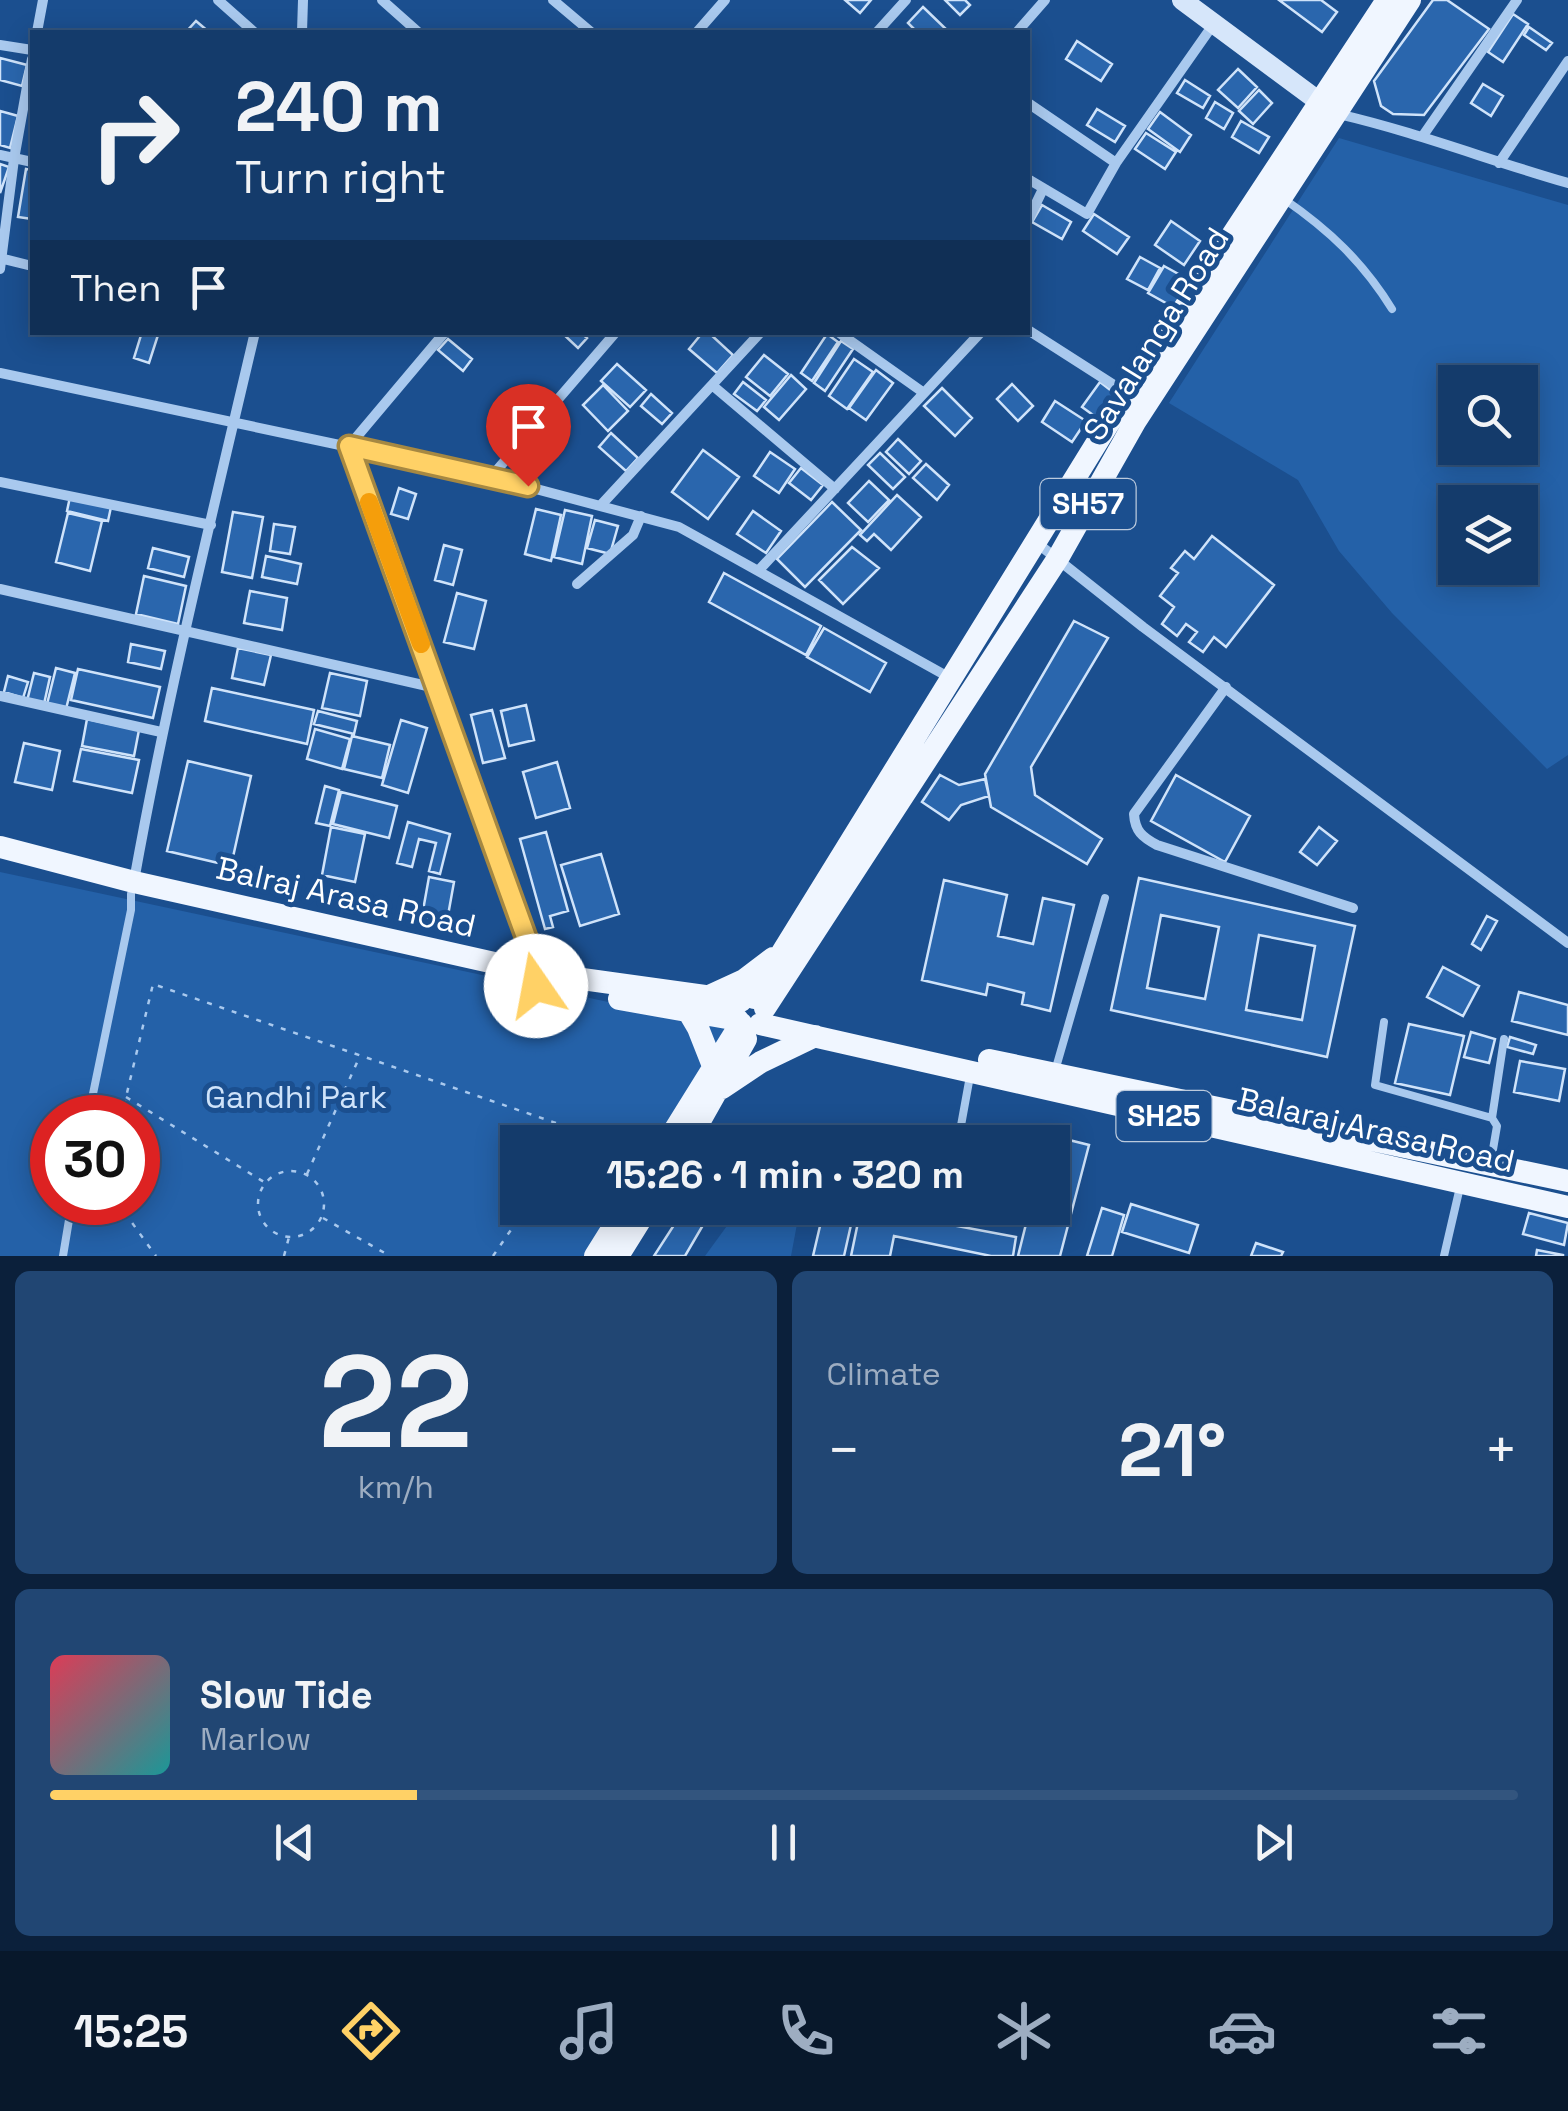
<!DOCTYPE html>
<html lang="en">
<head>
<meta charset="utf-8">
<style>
  body { margin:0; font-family:"Space Grotesk",sans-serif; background:#214673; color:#f1f3f6; height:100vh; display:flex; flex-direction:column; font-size:38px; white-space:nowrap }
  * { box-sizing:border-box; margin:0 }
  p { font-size:32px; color:#9dadc1 }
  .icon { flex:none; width:55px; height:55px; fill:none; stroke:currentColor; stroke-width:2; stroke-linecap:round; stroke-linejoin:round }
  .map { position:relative; height:1256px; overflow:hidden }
  .drawer { display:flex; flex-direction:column; gap:15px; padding:15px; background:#0b203b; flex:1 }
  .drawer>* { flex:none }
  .banner { position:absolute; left:30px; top:30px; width:1000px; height:305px; border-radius:0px; box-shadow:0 5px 25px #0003,0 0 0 2px #33557e; background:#143b6b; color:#f1f3f6; overflow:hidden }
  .buttons { position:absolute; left:1438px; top:365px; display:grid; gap:20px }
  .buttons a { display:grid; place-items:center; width:100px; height:100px; border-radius:0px; background:#143b6b; box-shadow:0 5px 25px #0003,0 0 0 2px #33557e; font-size:50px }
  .speed { position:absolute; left:30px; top:1095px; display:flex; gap:20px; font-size:50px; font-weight:700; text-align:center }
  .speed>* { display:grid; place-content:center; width:130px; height:130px; border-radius:50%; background:#143b6b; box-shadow:0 5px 25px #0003,0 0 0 2px #33557e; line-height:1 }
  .speed .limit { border:15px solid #d22; background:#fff; color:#111 }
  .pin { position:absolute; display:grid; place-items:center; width:85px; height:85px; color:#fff; margin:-102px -42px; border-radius:50% 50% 50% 0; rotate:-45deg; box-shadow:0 0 10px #0007 }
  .pin .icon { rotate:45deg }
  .me { position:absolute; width:110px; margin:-55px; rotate:348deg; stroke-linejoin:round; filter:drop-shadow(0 0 8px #0008) }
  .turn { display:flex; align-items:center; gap:35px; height:210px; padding:0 40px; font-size:45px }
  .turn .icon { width:130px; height:130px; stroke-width:2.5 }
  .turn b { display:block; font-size:70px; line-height:85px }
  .then { display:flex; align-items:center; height:95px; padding:0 40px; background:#0003; gap:20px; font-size:38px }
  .big { font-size:75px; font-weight:600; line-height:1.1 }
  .drawer .card { flex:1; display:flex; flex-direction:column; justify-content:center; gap:15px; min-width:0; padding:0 35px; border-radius:15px; background:#214673 }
  .drawer .dial { align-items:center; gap:0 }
  .dial b { font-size:130px; line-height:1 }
  .song { display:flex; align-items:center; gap:30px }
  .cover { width:120px; height:120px; border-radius:15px; background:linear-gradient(135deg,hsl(350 70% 55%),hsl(180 70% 35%)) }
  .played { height:10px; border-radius:5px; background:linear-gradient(90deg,#ffd166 25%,#33557e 25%) }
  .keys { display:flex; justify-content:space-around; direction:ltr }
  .heat { display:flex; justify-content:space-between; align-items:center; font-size:55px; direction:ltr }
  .drawer .tiles { flex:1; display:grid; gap:15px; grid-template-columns:1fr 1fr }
  .card:last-child { grid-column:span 2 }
  .trip { position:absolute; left:500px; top:1125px; width:570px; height:100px; border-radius:0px; background:#143b6b; box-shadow:0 5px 25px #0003,0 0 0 2px #33557e; font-weight:600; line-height:100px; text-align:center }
  .menu { display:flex; height:160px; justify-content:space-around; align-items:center; background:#08182b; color:#9dadc1 }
  .menu .icon { width:70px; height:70px }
  .menu .current { color:#ffd166 }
  .menu b { font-size:45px; color:#f1f3f6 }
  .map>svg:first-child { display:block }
  .green { fill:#2461a8; fill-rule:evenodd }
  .building { fill:#2a66ad; stroke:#cfe3fa; stroke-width:2.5; fill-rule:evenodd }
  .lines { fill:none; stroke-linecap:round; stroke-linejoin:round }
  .path { stroke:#a9c9ee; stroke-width:2.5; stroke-dasharray:5 8; stroke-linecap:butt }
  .service { stroke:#a9c9ee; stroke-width:8 }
  .minor { stroke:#a9c9ee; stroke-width:10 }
  .secondary { stroke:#d6e6fa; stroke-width:20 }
  .primary { stroke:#f0f6ff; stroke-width:22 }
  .route-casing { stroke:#a68842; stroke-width:25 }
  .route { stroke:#ffd166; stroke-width:18 }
  .slow { stroke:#f59e0b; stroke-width:18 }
  .labels { text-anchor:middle; stroke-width:10; stroke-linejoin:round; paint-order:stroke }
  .shield { fill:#1b4f8f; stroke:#bbcadd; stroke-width:2.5 }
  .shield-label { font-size:30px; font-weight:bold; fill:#fff }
  .street-label { font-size:32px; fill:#fff; stroke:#1b4f8f }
  .park-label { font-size:32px; fill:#cfe3fa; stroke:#1b4f8f }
</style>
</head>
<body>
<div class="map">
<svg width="1568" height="1256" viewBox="0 0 1568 1256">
  <rect width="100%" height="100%" fill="#1b4f8f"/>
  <path class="green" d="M 1339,138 L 1568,205 L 1568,755 L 1547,769 L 1392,613 L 1339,551 L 1298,480 L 1169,403 ZM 1455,382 L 1520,382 L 1520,448 L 1455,448 ZM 1455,502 L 1520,502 L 1520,568 L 1455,568 Z
    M 0,872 L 739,1030 L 668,1142 L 518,1142 L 518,1208 L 628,1208 L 597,1256 L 0,1256 ZM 52,1118 L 138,1118 L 138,1202 L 52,1202 Z
    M 740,1208 L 800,1208 L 791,1256 L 705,1256 Z"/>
  <path class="building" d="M 845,0 L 871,0 L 860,13 Z
    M 945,0 L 965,0 L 970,5 L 960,15 Z
    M 1279,0 L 1321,0 L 1337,12 L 1322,32 Z
    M 1433,0 L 1447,0 L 1489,29 L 1424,115 L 1393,114 L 1381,106 L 1374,81 Z
    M 923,7 L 949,32 L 917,32 L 908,23 Z
    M 1513,14 L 1528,24 L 1503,62 L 1488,52 Z
    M 196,21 L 209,32 L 186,32 Z
    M 1529,27 L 1552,43 L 1546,50 L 1524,35 Z
    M 1077,41 L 1112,64 L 1101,81 L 1066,59 Z
    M 0,58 L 27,65 L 22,86 L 0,80 Z
    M 1238,69 L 1257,87 L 1238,108 L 1218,90 Z
    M 1185,80 L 1210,96 L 1203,108 L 1177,93 Z
    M 1483,84 L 1503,96 L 1491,116 L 1471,103 Z
    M 1259,90 L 1272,103 L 1253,124 L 1239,111 Z
    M 1215,102 L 1233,113 L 1224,129 L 1206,118 Z
    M 1097,109 L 1125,126 L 1115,142 L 1087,125 Z
    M 0,111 L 18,116 L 10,148 L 0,145 Z
    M 1160,112 L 1191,135 L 1180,152 L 1148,129 Z
    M 1241,121 L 1269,137 L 1259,153 L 1232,137 Z
    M 1146,133 L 1176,152 L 1165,169 L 1135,149 Z
    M 0,164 L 9,167 L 0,193 Z
    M 26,169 L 32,170 L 32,219 L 18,217 Z
    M 1042,205 L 1071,222 L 1062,239 L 1032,222 Z
    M 1094,214 L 1129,237 L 1117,254 L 1083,231 Z
    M 1171,221 L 1200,241 L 1184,265 L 1155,245 Z
    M 1140,257 L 1160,268 L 1148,290 L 1127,279 Z
    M 1164,266 L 1191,281 L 1175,308 L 1148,293 Z
    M 142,332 L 159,332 L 149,363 L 134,358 Z
    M 561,332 L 580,332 L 587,338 L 578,348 Z
    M 703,332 L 708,332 L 733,355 L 717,373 L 689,349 Z
    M 827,334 L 838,342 L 812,381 L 801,373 Z
    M 448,339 L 472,359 L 463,371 L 438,350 Z
    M 841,341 L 853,349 L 825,391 L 814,383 Z
    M 764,355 L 788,374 L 770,396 L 746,377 Z
    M 854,359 L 873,372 L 847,409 L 829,396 Z
    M 617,364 L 646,390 L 630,407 L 601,381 Z
    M 876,370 L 893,383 L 866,420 L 849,408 Z
    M 791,375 L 806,389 L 779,420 L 764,407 Z
    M 743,382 L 766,400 L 757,411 L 734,394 Z
    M 1100,382 L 1118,396 L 1100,420 L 1082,407 Z
    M 1012,384 L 1033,406 L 1018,421 L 997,399 Z
    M 603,385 L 628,411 L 608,431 L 583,405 Z
    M 942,388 L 972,418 L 955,436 L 924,406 Z
    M 651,394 L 672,413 L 662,424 L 641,406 Z
    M 1055,401 L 1086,421 L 1072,442 L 1042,422 Z
    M 611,433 L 638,458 L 626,471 L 599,447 Z
    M 898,439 L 921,461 L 909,474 L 886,452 Z
    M 703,450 L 739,477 L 708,519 L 672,492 Z
    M 770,452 L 795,469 L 779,493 L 754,476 Z
    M 880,453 L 905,477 L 893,489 L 868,465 Z
    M 926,464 L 949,485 L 937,500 L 913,478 Z
    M 801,468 L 823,485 L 811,500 L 789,483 Z
    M 869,481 L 889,500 L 868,522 L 848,503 Z
    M 399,488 L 416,494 L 408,519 L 391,514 Z
    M 897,495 L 921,517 L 891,550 L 874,534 L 867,541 L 860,535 Z
    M 70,497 L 111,507 L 108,521 L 67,511 Z
    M 832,502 L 861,530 L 805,587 L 777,559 Z
    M 536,509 L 561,515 L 551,561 L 525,554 Z
    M 565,510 L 592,516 L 582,564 L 554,557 Z
    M 753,511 L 781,531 L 766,553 L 737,534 Z
    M 233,512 L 263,517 L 252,578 L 222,572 Z
    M 68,513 L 102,521 L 90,571 L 56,562 Z
    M 595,520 L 618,526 L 610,554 L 587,548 Z
    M 274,524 L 295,527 L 290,554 L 270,551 Z
    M 1212,536 L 1274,585 L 1226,647 L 1214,637 L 1203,652 L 1189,642 L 1197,632 L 1186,624 L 1177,636 L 1162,624 L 1174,607 L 1160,596 L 1178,573 L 1171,568 L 1185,551 L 1194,559 Z
    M 444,545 L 462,550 L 453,585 L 435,580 Z
    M 852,547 L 879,568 L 843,604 L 819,580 Z
    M 153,548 L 189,557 L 184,577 L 148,568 Z
    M 266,556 L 301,564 L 297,584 L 262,577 Z
    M 724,573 L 821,626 L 806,655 L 709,602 Z
    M 144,576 L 186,586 L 178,624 L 136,614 Z
    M 250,591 L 287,598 L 282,630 L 244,623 Z
    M 457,593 L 486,601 L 474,649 L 444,642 Z
    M 1074,621 L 1108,638 L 1031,767 L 1035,795 L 1102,839 L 1087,864 L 991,807 L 985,774 Z
    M 824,628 L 886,663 L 870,692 L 807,657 Z
    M 131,644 L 165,651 L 161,669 L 128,662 Z
    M 238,648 L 271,655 L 264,685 L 232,678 Z
    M 56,668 L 75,673 L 66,709 L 47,704 Z
    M 78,669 L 160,687 L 153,718 L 71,700 Z
    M 34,673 L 50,677 L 44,704 L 27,701 Z
    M 330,673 L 367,681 L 360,716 L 322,708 Z
    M 8,676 L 28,682 L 23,698 L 4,692 Z
    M 212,688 L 314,710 L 307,744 L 205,721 Z
    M 526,705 L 534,740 L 509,746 L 501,711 Z
    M 492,710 L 505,758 L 483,763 L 471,715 Z
    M 318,711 L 357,721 L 354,734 L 314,724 Z
    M 87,719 L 139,730 L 134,756 L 82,746 Z
    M 401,720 L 427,728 L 408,793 L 382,785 Z
    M 315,729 L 350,739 L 342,769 L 307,759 Z
    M 352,736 L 390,745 L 382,778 L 344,769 Z
    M 24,743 L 60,751 L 52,790 L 15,782 Z
    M 81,749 L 139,760 L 132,793 L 74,781 Z
    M 188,761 L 251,776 L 231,866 L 167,851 Z
    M 557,762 L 570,808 L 536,818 L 523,772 Z
    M 940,775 L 959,785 L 985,779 L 989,796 L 961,805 L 949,820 L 922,802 Z
    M 1176,775 L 1250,816 L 1225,862 L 1151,821 Z
    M 325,786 L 339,790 L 330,826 L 316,823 Z
    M 341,792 L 397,806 L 389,838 L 333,824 Z
    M 408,822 L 450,834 L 440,874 L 429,871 L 436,843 L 419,839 L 412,867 L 397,863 Z
    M 331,827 L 365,834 L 355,882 L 322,875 Z
    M 1319,827 L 1337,841 L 1317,865 L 1300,852 Z
    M 546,832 L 568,911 L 550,916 L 553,927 L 545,929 L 520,839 Z
    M 601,854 L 619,914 L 580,926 L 561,865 Z
    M 429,877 L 454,882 L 447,921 L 422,916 Z
    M 1139,878 L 1355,926 L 1327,1057 L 1111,1010 ZM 1161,915 L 1219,927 L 1205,999 L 1147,988 ZM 1259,935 L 1315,946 L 1302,1020 L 1246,1010 Z
    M 944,880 L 1007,895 L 998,936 L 1033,944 L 1043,898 L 1074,905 L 1050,1011 L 1022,1004 L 1024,993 L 988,984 L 986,995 L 922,980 Z
    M 1487,916 L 1497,921 L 1481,950 L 1472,944 Z
    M 1443,967 L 1479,986 L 1463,1016 L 1427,997 Z
    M 1519,992 L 1568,1005 L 1568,1035 L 1512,1021 Z
    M 1409,1024 L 1464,1036 L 1450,1095 L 1395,1083 Z
    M 1471,1032 L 1495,1039 L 1489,1063 L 1464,1057 Z
    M 1510,1037 L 1536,1045 L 1533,1054 L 1507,1047 Z
    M 1520,1061 L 1565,1069 L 1559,1101 L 1514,1092 Z
    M 766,1126 L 763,1137 L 788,1142 L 723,1142 L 727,1134 L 741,1127 Z
    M 1049,1135 L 1089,1145 L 1060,1256 L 1018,1256 L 1030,1208 L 1052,1208 L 1052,1142 L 1047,1142 Z
    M 1131,1204 L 1198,1225 L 1189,1253 L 1122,1232 Z
    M 685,1208 L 713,1208 L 685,1256 L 654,1256 Z
    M 861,1208 L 1016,1237 L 1013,1256 L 991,1256 L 894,1236 L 890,1256 L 851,1256 Z
    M 1102,1208 L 1124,1215 L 1112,1256 L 1087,1256 Z
    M 824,1209 L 853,1216 L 844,1256 L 813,1256 Z
    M 1529,1213 L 1568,1223 L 1564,1245 L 1523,1234 Z
    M 1256,1243 L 1283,1252 L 1281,1256 L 1251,1256 Z
    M 1537,1250 L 1563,1255 L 1563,1256 L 1536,1256 Z"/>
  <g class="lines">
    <path class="path" d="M 126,1097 L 264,1182
      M 121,1118 L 153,984 L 579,1131 L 571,1142
      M258 1204a33 33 0 1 1 66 0a33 33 0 1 1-66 0Z
      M 307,1174 L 359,1058
      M 117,1202 L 156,1256
      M 323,1218 L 390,1256
      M 284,1256 L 289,1237
      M 493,1256 L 526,1208"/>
    <path class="service" d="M 1284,199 C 1329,230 1363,262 1392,309
      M 1384,1022 L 1375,1085 L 1492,1118 L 1497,1126 L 1491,1161
      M 1055,1071 L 1105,898
      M 88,1118 L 131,910 L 131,894
      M 1492,1118 L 1504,1039
      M 958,1142 L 970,1076
      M 943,1218 L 945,1208
      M 63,1256 L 72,1202
      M 1444,1256 L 1460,1187"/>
    <path class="minor" d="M 218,0 L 254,32
      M 382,0 L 418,32
      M 553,0 L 591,32
      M 37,32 L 43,0
      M 302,32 L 303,0
      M 697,32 L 725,0
      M 877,32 L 906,0
      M 1017,32 L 1045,0
      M 0,45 L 32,50
      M 1028,103 L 1116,163 L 1215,22
      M 1338,114 C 1416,132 1491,161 1568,183
      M 1422,137 L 1517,0
      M 0,155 L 32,162
      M 1499,163 L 1568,61
      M 1028,179 L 1087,214 L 1116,163
      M 1028,220 L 1043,189
      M 0,258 L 32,266
      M 0,269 L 14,159 L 32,59
      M 1028,330 L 1128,394
      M 445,332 L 349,446 L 539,973 L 537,985
      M 838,332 L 924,393
      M 0,373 L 491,477 L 679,527 L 952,679
      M 712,385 L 835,489
      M 491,477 L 616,332
      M 0,482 L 211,525
      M 601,505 L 761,332
      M 1037,543 L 1143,627 L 1568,943
      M 759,570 L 981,332
      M 577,584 L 633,535 L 641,516
      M 0,589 L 436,688
      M 1226,687 L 1134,814 C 1135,831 1142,837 1157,845 L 1353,908
      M 0,696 L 161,732
      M 134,881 C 167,697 212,515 255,332"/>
    <path class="secondary" d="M 1182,0 L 1329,109"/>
    <path class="primary" d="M 0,847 L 134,882 L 539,973 L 741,1001
      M 707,997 L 744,980 L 773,958
      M 754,998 L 1117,410 L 1387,0
      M 619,999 L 738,1020
      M 765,1008 L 1058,558 L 1135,422 L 1410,0
      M 688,1011 L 698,1028 L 713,1066
      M 760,1024 L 1568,1207
      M 989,1060 L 1568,1181
      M 722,1088 L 761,1062 L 815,1036
      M 667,1142 L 741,1023
      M 688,1142 L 746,1039
      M 595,1256 L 625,1208
      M 618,1256 L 648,1208"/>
  </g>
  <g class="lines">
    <g class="route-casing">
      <path id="route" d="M 528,486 L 349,446 L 539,973 L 536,986"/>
    </g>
    <use href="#route" class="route"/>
    <path class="slow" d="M 369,502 L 421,644"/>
  </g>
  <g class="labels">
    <g class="shield">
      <rect x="1040.5" y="479" width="95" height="50" rx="8"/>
      <rect x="1116.5" y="1091" width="95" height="50" rx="8"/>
    </g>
    <g class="shield-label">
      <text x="1088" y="514">SH57</text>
      <text x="1164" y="1126">SH25</text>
    </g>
    <g class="street-label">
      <text transform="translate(1156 334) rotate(-58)" y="11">Savalanga Road</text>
      <text transform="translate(346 897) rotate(13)" y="11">Balraj Arasa Road</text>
      <text transform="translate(1376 1130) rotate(13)" y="11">Balaraj Arasa Road</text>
    </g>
    <g class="park-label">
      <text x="296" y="1108">Gandhi Park</text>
    </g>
  </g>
</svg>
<div class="buttons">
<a><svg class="icon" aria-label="search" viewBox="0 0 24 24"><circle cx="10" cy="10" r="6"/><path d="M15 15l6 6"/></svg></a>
<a><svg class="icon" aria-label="layers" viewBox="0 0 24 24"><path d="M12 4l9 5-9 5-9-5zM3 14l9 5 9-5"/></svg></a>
</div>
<div class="speed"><div class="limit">30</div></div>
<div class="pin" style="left:528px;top:486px;background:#d93025"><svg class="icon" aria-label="arrive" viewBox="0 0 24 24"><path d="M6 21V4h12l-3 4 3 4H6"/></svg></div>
<svg class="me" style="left:536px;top:986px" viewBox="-20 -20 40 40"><circle r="19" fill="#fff"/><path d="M0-13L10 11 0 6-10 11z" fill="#ffd166"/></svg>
<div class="trip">15:26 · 1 min · 320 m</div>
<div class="banner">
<div class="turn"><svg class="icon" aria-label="right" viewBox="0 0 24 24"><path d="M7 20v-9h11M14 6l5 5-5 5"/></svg><div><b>240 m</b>Turn right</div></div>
<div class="then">Then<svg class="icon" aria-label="arrive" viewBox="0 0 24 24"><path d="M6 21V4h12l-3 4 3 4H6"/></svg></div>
</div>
</div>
<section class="drawer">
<div class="tiles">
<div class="card dial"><b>22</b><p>km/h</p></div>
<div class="card"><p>Climate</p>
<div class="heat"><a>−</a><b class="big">21°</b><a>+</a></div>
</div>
<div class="card">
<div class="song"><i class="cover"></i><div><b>Slow Tide</b><p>Marlow</p></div></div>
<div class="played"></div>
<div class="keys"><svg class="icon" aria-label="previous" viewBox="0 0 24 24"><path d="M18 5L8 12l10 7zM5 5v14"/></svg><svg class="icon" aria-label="pause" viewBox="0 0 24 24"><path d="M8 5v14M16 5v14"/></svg><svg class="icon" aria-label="next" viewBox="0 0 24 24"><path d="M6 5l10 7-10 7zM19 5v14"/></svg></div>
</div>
</div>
</section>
<nav class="menu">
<b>15:25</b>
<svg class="icon current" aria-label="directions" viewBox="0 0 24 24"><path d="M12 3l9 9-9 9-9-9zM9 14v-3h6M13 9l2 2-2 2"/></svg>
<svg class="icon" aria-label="music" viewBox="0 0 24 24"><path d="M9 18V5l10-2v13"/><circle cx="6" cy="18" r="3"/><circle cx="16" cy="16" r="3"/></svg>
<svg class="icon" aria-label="phone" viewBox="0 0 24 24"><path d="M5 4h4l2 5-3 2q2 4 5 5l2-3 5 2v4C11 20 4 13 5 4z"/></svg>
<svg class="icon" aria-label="climate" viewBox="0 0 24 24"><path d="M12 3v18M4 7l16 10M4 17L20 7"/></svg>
<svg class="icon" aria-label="car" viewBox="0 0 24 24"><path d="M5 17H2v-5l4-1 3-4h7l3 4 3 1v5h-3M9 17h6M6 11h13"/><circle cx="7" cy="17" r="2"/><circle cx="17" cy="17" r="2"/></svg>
<svg class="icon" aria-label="filters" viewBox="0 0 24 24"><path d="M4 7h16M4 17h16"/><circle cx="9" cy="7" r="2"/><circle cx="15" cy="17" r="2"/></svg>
</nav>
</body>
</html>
